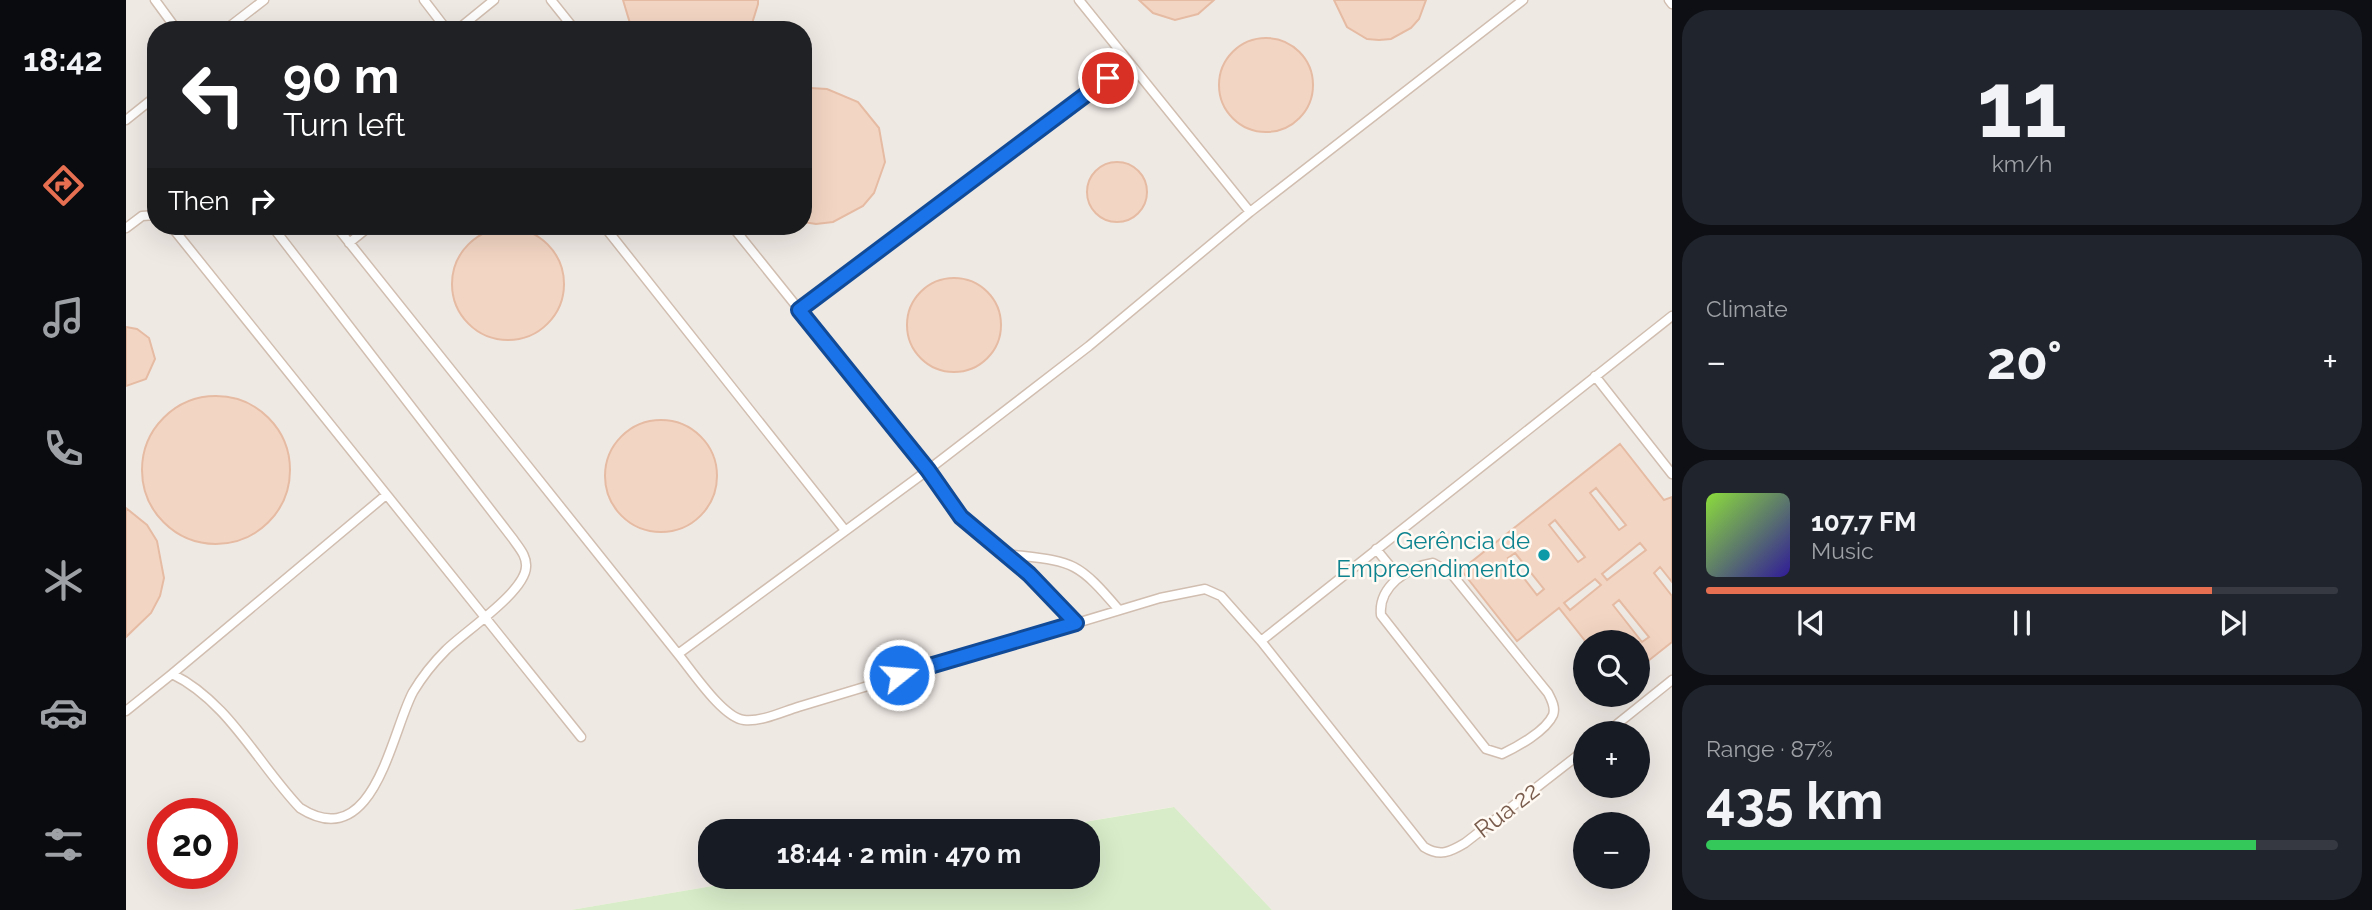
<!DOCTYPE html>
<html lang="en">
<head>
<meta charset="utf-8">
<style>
  body { margin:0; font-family:Raleway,sans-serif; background:#20242c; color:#f1f3f6; height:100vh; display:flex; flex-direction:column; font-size:26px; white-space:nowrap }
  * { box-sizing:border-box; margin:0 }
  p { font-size:23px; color:#9ea1a6 }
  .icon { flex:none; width:38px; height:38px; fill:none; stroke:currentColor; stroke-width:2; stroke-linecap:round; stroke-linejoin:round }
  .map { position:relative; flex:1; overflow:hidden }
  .sheet { display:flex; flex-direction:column; gap:10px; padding:10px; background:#0d0f14; width:700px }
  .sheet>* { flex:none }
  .top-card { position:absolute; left:21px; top:21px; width:665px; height:214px; border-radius:28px; box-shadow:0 7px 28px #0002; background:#202124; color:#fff; overflow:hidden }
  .tools { position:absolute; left:1447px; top:630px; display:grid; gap:14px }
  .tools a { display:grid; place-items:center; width:77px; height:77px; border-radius:50%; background:#171b24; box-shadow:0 7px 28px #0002; font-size:35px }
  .speed { position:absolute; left:21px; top:798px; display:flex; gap:14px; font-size:35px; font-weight:700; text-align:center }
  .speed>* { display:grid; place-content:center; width:91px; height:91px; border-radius:50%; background:#171b24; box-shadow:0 7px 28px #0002; line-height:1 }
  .speed .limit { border:10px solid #d22; background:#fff; color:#111 }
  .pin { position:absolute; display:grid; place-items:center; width:60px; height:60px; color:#fff; margin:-30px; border:4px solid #fff; border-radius:50%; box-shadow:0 2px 7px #0007 }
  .me { position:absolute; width:77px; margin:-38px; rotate:73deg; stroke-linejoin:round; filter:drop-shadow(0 0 5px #0008) }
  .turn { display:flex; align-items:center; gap:24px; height:147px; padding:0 21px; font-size:32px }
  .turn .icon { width:91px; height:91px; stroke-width:2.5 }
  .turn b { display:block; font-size:49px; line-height:60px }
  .then { display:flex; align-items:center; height:66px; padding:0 21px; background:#0003; gap:14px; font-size:26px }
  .big { font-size:52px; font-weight:700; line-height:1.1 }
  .sheet .card { flex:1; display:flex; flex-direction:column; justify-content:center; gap:10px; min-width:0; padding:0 24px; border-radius:28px; background:#20242c }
  .sheet .dial { align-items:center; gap:0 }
  .dial b { font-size:91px; line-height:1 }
  .song { display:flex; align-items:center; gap:21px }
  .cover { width:84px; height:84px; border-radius:10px; background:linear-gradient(135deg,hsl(90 70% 55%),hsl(250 70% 35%)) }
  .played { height:7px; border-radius:4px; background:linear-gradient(90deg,#e76f51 80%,#363941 80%) }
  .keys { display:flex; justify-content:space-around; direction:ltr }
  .heat { display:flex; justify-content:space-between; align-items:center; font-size:38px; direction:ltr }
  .charge { height:10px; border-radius:5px; background:linear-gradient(90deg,#34c759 87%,#363941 0) }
  .trip { position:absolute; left:572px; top:819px; width:402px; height:70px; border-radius:28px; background:#171b24; box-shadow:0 7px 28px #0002; font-weight:700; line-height:70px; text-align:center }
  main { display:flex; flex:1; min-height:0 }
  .tabs { display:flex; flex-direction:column; width:126px; justify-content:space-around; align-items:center; background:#090b0e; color:#9ea1a6 }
  .tabs .icon { width:49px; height:49px }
  .tabs .on { color:#e76f51 }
  .tabs b { font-size:32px; color:#f1f3f6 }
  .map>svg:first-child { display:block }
  .industrial { fill:#efe9e4; fill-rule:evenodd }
  .green { fill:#d8ecc9 }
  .building { fill:#f3d5c3; stroke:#e6bba3; stroke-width:2; fill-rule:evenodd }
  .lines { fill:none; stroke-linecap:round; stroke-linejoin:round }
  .service-casing { stroke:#d1beb0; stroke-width:11 }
  .service { stroke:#fff; stroke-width:8 }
  .route-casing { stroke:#114b97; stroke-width:18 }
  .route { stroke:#1a73e8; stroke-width:12 }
  .culture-dot { fill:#0f9aa8; stroke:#fffaf3; stroke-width:2.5 }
  .labels { text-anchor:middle; stroke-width:5; stroke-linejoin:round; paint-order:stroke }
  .culture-label { font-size:24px; fill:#0d838f; stroke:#fffaf3; text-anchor:end }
  .street-label { font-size:24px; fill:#7a5c4d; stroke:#fffaf3 }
</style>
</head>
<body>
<main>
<nav class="tabs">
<b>18:42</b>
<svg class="icon on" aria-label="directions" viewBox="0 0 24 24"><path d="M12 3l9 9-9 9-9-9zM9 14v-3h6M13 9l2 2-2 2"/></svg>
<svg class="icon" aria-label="music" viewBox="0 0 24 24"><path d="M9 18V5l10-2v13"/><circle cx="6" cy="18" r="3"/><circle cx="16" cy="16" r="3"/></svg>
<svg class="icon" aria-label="phone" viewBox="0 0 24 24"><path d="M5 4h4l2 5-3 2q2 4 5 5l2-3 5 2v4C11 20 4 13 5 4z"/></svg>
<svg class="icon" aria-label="climate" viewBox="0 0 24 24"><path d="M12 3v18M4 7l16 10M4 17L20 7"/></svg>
<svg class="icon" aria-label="car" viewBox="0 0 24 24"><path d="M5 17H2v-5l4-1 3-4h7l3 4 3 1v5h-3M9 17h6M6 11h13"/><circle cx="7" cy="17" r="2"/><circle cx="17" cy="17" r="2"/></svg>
<svg class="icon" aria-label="filters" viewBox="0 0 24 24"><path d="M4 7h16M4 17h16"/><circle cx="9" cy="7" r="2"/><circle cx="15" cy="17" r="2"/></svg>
</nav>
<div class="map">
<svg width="1546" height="910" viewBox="0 0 1546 910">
  <rect width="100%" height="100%" fill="#fdf6ec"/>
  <path class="industrial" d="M 0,0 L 1546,0 L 1546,910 L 1146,910 L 1047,807 L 904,831 L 584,831 L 584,877 L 639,877 L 445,910 L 0,910 ZM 30,30 L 677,30 L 677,226 L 30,226 ZM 1460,642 L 1512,642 L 1512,695 L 1460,695 ZM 1460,733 L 1512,733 L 1512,786 L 1460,786 ZM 37,814 L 96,814 L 96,873 L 37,873 ZM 1460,824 L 1512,824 L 1512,877 L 1460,877 Z"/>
  <path class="green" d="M 1048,807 L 1146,910 L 445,910 L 639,877 L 962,877 L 962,831 L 904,831 Z"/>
  <path class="building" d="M 497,0 L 632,0 L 632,4 L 624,30 L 506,30 Z
    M 1013,0 L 1088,0 L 1072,14 L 1049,20 L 1027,13 Z
    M 1208,0 L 1300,0 L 1293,19 L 1285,28 L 1265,39 L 1253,40 L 1241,39 L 1221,27 Z
    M 201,22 L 214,24 L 222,30 L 185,30 Z
    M1093 85a47 47 0 1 1 94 0a47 47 0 1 1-94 0Z
    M 684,88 L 701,89 L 732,102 L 753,128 L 759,162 L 748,193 L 737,206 L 707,222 L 690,224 L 677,222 L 677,90 Z
    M961 192a30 30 0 1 1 60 0a30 30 0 1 1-60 0Z
    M326 284a56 56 0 1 1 112 0a56 56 0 1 1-112 0Z
    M781 325a47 47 0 1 1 94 0a47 47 0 1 1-94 0Z
    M 0,327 L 11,329 L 23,338 L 29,359 L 20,379 L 0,386 Z
    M16 470a74 74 0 1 1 148 0a74 74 0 1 1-148 0Z
    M479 476a56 56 0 1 1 112 0a56 56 0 1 1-112 0Z
    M 1494,444 L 1538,500 L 1546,497 L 1546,582 L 1534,567 L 1528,573 L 1546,596 L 1546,642 L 1512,669 L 1512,642 L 1460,642 L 1433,608 L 1391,641 L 1335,570 ZM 1470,488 L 1500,525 L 1493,530 L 1464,493 ZM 1429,520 L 1459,557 L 1452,562 L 1423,525 ZM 1514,543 L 1520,550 L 1481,580 L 1476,574 ZM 1389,553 L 1418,589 L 1411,595 L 1382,558 ZM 1469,579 L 1475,585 L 1444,610 L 1438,603 ZM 1493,600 L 1523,637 L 1516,642 L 1487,605 Z
    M 0,508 L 21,525 L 31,541 L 38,578 L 34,596 L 25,613 L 0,637 Z"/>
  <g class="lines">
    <g class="service-casing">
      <path id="service" d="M 29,0 L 51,30
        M 298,0 L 321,30
        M 425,0 L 449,30
        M 953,0 L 1124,212
        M 1543,0 L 1546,4
        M 99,30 L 138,0
        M 331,30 L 368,0
        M 0,120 L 30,96
        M 45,226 L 455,737
        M 210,226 L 552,654 C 566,671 597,718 618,720 C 635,722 656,712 672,707 L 1034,598 L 1079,589 L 1095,596 L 1135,641 L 1298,847 C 1314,857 1324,852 1339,843 L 1460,749
        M 478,226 L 718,529
        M 606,226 L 802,470 L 835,517 L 903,574 L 950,623
        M 0,228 L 16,216 L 30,215
        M 223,243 L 244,226
        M 673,310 L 1002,62
        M 1469,376 L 1546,474
        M 1250,549 L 1272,576
        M 880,554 C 946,562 949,558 993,610
        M 1307,563 L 1324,572 L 1422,693 C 1425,699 1430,707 1427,715 C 1420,731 1391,747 1376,754 L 1360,749 L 1255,615 C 1252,587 1281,567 1307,563 Z
        M 1135,641 L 1546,316
        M 552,654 L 802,470 L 963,346 L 1124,212 L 1397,0
        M 46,674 L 260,495
        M 0,711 L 46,674 C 102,701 132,764 174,808 C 248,855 265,733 287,692 C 296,677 308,662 320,650 C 338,632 399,592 400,567 C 401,556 393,548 387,539 L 146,226
        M 1480,733 L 1546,680"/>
    </g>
    <use href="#service" class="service"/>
  </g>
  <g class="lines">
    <g class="route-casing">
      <path id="route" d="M 773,675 L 950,623 L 903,574 L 835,517 L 802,470 L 673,310 L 982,78"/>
    </g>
    <use href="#route" class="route"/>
  </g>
  <circle class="culture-dot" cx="1418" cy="555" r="7"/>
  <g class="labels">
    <g class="culture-label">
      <text x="1404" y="549">Gerência de<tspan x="1404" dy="28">Empreendimento</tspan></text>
    </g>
    <g class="street-label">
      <text transform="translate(1381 810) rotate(-38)" y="8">Rua 22</text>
    </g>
  </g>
</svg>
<div class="tools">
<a><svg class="icon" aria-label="search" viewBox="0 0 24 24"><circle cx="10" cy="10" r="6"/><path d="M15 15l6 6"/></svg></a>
<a>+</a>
<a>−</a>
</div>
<div class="speed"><div class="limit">20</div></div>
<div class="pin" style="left:982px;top:78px;background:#d93025"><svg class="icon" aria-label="arrive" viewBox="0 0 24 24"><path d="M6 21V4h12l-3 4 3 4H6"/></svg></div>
<svg class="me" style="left:773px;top:675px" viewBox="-20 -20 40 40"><circle r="17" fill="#1a73e8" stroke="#fff" stroke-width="3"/><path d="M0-11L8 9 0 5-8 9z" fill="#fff"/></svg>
<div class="trip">18:44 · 2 min · 470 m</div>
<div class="top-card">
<div class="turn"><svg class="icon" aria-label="left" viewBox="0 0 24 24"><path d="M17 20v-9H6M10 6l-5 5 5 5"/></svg><div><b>90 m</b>Turn left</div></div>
<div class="then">Then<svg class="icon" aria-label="right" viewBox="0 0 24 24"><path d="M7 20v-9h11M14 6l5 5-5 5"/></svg></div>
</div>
</div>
<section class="sheet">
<div class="card dial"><b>11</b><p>km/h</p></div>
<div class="card"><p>Climate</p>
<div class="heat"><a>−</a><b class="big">20°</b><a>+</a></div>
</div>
<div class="card">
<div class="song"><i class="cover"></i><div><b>107.7 FM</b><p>Music</p></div></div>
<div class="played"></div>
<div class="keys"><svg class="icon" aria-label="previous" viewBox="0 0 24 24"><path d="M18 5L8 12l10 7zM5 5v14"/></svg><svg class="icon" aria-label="pause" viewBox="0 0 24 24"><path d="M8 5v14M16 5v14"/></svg><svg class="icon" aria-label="next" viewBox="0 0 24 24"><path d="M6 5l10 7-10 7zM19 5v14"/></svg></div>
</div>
<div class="card"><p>Range · 87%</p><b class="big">435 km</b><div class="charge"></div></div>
</section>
</main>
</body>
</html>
